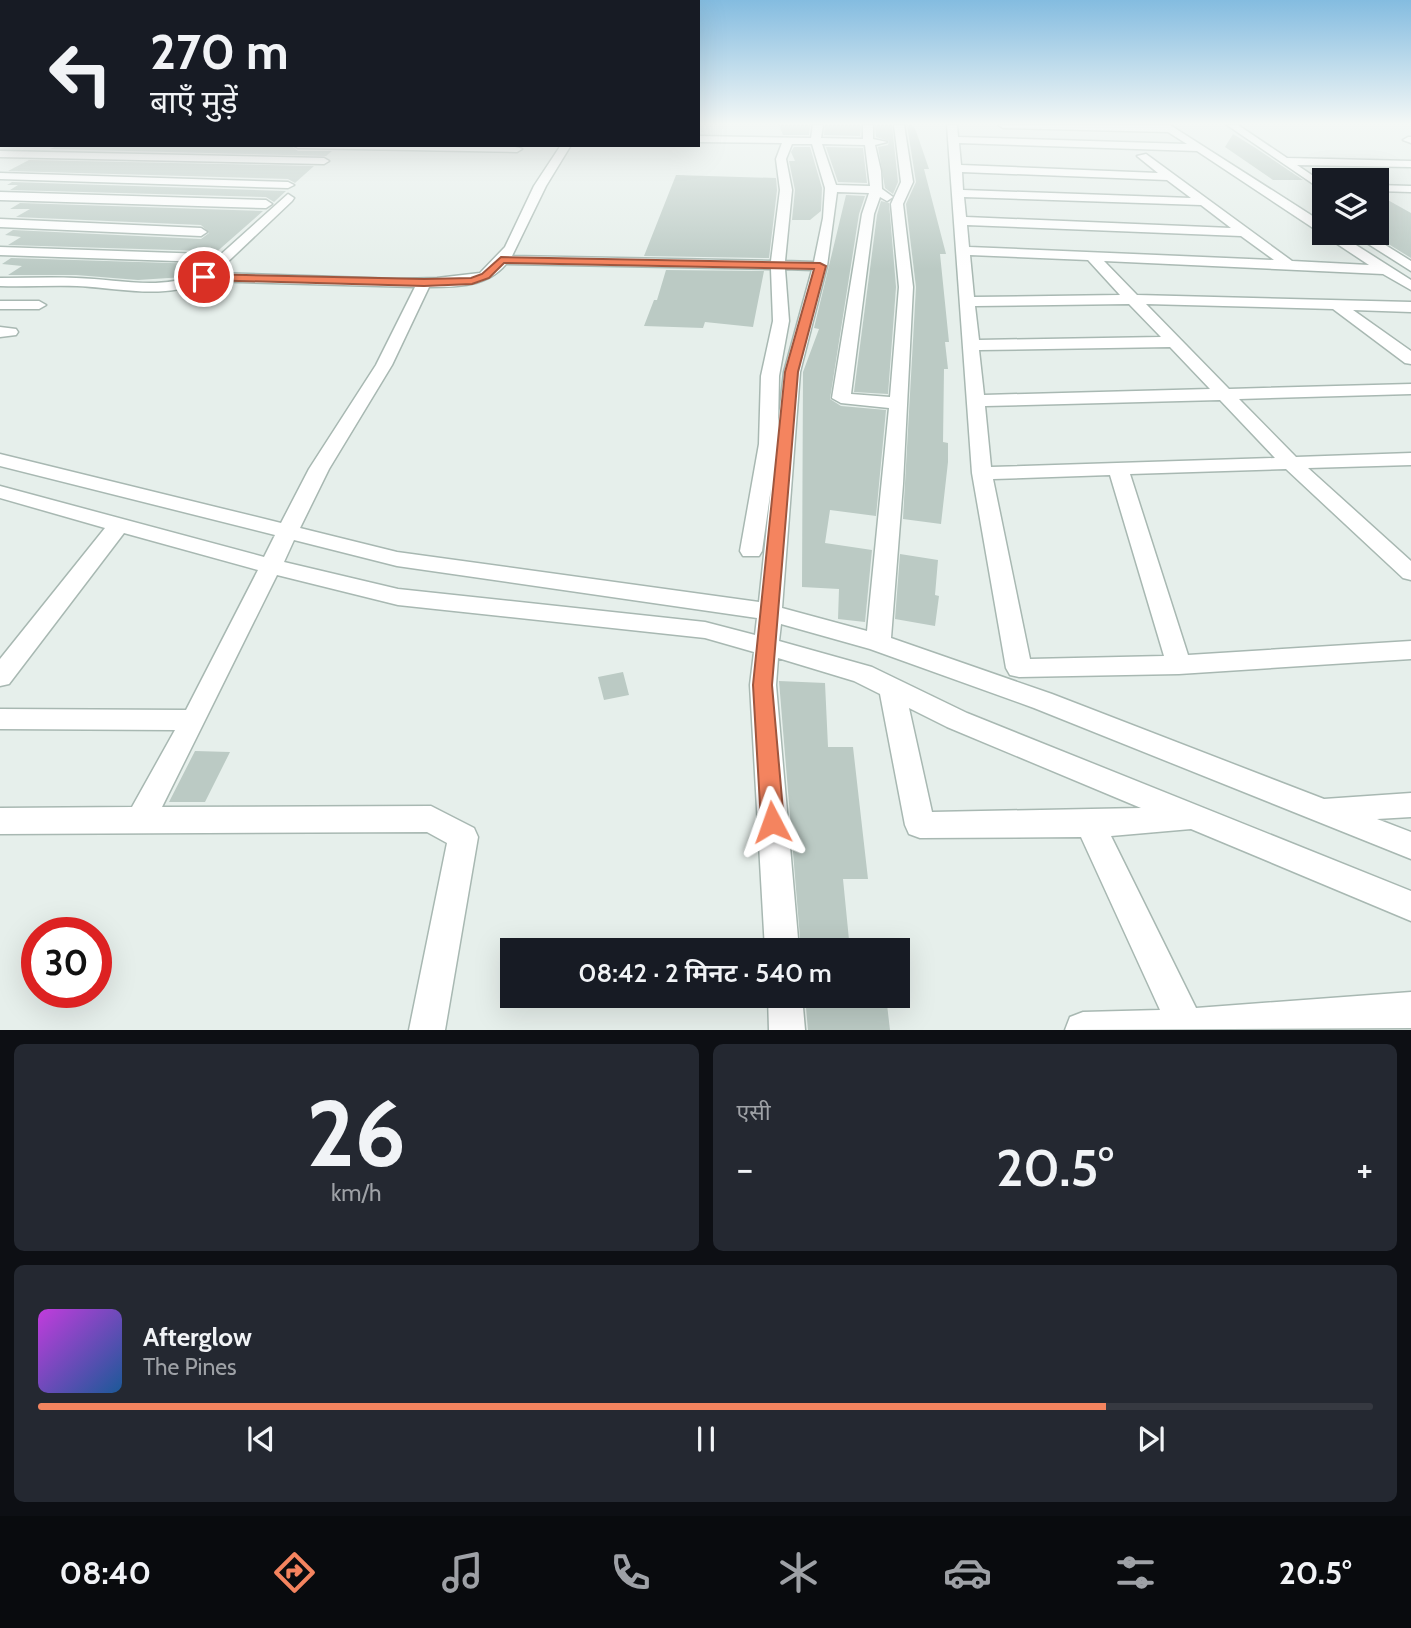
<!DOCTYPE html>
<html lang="hi">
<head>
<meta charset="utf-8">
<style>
  body { margin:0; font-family:Cabin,"Noto Sans Devanagari",sans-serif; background:#242831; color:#f1f3f6; height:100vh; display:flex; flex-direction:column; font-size:26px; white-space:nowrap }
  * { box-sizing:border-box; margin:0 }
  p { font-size:23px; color:#9ea1a6 }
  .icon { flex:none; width:38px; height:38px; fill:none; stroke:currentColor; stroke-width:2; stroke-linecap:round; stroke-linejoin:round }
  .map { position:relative; height:1030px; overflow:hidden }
  .side { display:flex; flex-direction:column; gap:14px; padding:14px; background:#0d0f14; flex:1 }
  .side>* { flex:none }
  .guide { position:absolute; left:0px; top:0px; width:700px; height:147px; box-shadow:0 7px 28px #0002; background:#171b24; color:#f1f3f6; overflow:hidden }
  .fabs { position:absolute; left:1312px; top:168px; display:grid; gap:14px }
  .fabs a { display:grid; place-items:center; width:77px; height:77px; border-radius:0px; background:#171b24; box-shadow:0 7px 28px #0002; font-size:35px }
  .speed { position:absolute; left:21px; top:917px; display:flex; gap:14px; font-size:35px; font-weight:700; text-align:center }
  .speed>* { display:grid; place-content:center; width:91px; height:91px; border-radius:50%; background:#171b24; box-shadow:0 7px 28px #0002; line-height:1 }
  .speed .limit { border:10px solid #d22; background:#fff; color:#111 }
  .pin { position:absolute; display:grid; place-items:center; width:60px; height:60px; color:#fff; margin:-30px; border:4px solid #fff; border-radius:50%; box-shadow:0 2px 7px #0007 }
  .me { position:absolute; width:77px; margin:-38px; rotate:356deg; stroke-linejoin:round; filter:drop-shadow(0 0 5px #0008) }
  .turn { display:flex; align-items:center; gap:24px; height:147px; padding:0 35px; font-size:32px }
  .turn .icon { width:91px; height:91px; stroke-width:2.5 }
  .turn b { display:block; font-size:49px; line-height:60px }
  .big { font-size:52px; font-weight:600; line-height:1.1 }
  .side .tile { flex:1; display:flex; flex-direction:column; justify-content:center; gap:10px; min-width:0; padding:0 24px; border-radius:10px; background:#242831 }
  .side .dial { align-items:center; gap:0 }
  .dial b { font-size:91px; line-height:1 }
  .song { display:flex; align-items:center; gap:21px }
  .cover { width:84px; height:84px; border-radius:10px; background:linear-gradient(135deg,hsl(290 70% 55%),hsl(210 70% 35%)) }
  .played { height:7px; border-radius:4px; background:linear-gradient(90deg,#f4845f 80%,#363941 80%) }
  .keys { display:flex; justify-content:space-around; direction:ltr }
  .heat { display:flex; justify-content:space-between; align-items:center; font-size:38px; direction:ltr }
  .side .tiles { flex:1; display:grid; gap:14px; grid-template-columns:1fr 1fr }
  .tile:last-child { grid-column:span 2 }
  .trip { position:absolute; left:500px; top:938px; width:410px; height:70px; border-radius:0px; background:#171b24; box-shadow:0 7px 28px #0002; font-weight:600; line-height:70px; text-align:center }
  .dock { display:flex; height:112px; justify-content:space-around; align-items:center; background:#090b0e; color:#9ea1a6 }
  .dock .icon { width:49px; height:49px }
  .dock .selected { color:#f4845f }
  .dock b { font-size:32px; color:#f1f3f6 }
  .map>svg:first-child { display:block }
  .building { fill:#bbcac4 }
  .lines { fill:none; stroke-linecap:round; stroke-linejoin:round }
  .street-casing { stroke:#a8b8b2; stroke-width:3 }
  .street { fill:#fff; fill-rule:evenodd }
  .route { fill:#f4845f; stroke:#9f563e; stroke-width:2 }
</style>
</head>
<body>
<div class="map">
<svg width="1411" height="1030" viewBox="0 0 1411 1030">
  <rect width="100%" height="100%" fill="#e6efeb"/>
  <path class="building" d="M 779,125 L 810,125 L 809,135 L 783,135 Z
    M 825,125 L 861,125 L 860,136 L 824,135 Z
    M 875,125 L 892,125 L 898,182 L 893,194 L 885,188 L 878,147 L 888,145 L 889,141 L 876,137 Z
    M 907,125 L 913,125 L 916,131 L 929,169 L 924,169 L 946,254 L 940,254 L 949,342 L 945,342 L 948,369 L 944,369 L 943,442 L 948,443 L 948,462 L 941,524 L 903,519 L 916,287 L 906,204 L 916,182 Z
    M 1233,134 L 1254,147 L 1303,180 L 1273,180 L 1225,147 Z
    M 59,145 L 290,145 L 298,151 L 332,151 L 326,156 L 50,149 Z
    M 794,147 L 810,147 L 822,188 L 821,211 L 810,220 L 792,220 L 795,190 L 789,161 L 795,161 L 791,152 Z
    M 826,147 L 863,148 L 867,183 L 838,182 Z
    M 29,160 L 314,166 L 295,183 L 288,179 L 8,171 Z
    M 676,175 L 776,178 L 777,190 L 769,258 L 644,256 Z
    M 12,182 L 286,191 L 274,202 L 266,197 L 10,190 L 18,185 L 7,185 Z
    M 1377,194 L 1411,213 L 1411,258 L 1377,237 Z
    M 846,195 L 865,196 L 859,214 L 830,399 L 841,406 L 886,410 L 876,516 L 830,510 L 825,543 L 872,550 L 865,622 L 838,619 L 839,589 L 802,587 L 803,372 L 819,329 L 814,328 Z
    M 881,201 L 889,203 L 896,287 L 888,394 L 854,392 L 877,215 Z
    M 20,203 L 263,211 L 213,255 L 206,251 L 8,245 L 21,237 L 5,235 L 13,230 L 201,239 L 209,233 L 201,225 L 16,217 L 30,209 L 10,209 Z
    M 11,258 L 202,264 L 184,277 L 138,280 L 76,275 L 8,275 L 22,266 L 2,264 Z
    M 666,270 L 764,271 L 753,327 L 705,322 L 703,328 L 644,326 L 654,300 L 657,300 Z
    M 900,554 L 938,560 L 935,595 L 939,596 L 935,626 L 895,619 Z
    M 623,672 L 629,695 L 604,700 L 598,677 Z
    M 779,681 L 825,683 L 828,747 L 853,747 L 868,879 L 843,879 L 850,950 L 801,950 Z
    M 195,751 L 230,752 L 205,802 L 169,802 Z
    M 805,996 L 886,996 L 890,1030 L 808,1030 Z"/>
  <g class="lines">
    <g class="street-casing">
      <path id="street" d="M 813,125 L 823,125 L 821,138 L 863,139 L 863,125 L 873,125 L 873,139 L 887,142 L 875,145 L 881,171 L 882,189 L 893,197 L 887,201 L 880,197 L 874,214 L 851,394 L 890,397 L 899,287 L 891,204 L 901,182 L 894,125 L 904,125 L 913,182 L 903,204 L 913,287 L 903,484 L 891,638 L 1052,694 L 1324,799 L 1411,793 L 1411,817 L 1377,819 L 1411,832 L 1411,859 L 1034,708 L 870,649 L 781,624 L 779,641 L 872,667 L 967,713 L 1411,891 L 1411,921 L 1191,829 L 1111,836 L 1196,1008 L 1411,992 L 1411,1028 L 1065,1030 L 1070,1017 L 1083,1012 L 1160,1010 L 1081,837 L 920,838 L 909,834 L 905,825 L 880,694 L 854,681 L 778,658 L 776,685 L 799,950 L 765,950 L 750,685 L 754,652 L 705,638 L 398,605 L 277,575 L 162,807 L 431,806 L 474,828 L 478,837 L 445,1030 L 409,1030 L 447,843 L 427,832 L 0,834 L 0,808 L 132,807 L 175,730 L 0,729 L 0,709 L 186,710 L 258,570 L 124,533 L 9,684 L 0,686 L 0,659 L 105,528 L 0,498 L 0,486 L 264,557 L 275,535 L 0,466 L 0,454 L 281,523 L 309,469 L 376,365 L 415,287 L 206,281 C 165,300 120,288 77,286 C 51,285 26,287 0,286 L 0,278 C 25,278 51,277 76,278 C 117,279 160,291 199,274 L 288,194 L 294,198 L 292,201 L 216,273 L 397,279 L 437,278 L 480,273 L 505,247 L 534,186 L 561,145 L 571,145 L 546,186 L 512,256 L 771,261 L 780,190 L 776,159 L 782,143 L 698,142 L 698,136 L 811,138 ZM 792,144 L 812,144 L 825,188 L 823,218 L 814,262 L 785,261 L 792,190 L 786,159 ZM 822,144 L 865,145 L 870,186 L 836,185 ZM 837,192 L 869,193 L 862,214 L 832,398 L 841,403 L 889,408 L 867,631 L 782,608 L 800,372 L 827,266 ZM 506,264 L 771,269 L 773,321 L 761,376 L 759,444 L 740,551 L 743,556 L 759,556 L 762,551 L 771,488 L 759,602 L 397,552 L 300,528 L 329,469 L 392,365 L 429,287 C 457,287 487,287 506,264 ZM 785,269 L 812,270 L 784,372 L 778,426 L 779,376 L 789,321 ZM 294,540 L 397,566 L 757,618 L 755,635 L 705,622 L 398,589 L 284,562 ZM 909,708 L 947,727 L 1141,808 L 932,812 Z
        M 947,125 L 957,125 L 958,137 L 1187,144 L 1168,132 L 1003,128 L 998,125 L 1170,125 L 1325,224 L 1325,233 L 1337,233 L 1411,280 L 1411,290 L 1383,274 L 1104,261 L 1137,295 L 1411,302 L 1411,312 L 1353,310 L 1411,351 L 1411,364 L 1405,363 L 1333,309 L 1146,304 L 1229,389 L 1411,384 L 1411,394 L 1239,399 L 1296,457 L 1411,453 L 1411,465 L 1308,468 L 1411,561 L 1411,580 L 1403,578 L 1286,469 L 1130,474 L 1188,655 L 1411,641 L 1411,659 L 1179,674 L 1019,677 L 1010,675 L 1006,668 L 972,473 ZM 959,143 L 1197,151 L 1369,265 L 1292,261 L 1146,154 L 1137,156 L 1158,173 L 961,165 ZM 962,172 L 1167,180 L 1191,198 L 963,190 ZM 964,197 L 1201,205 L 1231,228 L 966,217 ZM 967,225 L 1241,236 L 1274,260 L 969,247 ZM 970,255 L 1088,260 L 1120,295 L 974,297 ZM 1129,304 L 1161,337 L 979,340 L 975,306 ZM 1170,347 L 1210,389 L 984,395 L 979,350 ZM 1220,400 L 1275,458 L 991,467 L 985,406 ZM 1110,475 L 1164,656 L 1030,659 L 993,479 Z
        M 1227,125 L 1238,125 L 1287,158 L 1411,161 L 1411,167 L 1297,165 L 1325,184 L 1325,192 Z
        M 0,133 L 2,133 L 2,139 L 0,139 Z
        M 1408,137 L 1411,137 L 1411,143 L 1403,140 Z
        M 293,145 C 323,145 510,141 522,149 L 517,152 L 298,148 Z
        M 0,151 L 324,158 L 329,161 L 324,164 L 0,157 Z
        M 0,173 L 288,182 L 294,185 L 288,188 L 0,179 Z
        M 1377,185 L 1411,186 L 1411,192 L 1377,191 Z
        M 0,192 L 266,200 L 272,204 L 266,208 L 0,200 Z
        M 0,219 L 201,228 L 207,232 L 201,236 L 0,227 Z
        M 1351,233 L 1366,233 L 1411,261 L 1411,271 Z
        M 0,247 L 206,254 L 213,258 L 206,262 L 0,255 Z
        M 0,301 L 39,301 L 46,305 L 39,309 L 0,309 Z
        M 0,327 L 16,329 L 18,332 L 16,335 L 0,337 Z
        M 768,996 L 802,996 L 805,1030 L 769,1030 Z"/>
    </g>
    <use href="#street" class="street"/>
  </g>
  <linearGradient id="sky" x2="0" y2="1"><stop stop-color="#84bce0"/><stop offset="0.46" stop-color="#f4f8f6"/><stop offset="1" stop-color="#f4f8f6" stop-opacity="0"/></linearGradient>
  <rect width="1411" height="269" fill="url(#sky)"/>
  <path class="route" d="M 501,257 L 820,263 L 826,266 L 798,372 L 772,685 L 784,822 L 780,829 L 772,832 L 764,829 L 761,822 L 753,685 L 785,372 L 814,269 L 504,263 L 489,278 L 472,284 L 424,286 L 204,280 L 198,277 L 204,274 L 424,279 L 471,278 L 482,274 Z"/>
</svg>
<div class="fabs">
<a><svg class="icon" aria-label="layers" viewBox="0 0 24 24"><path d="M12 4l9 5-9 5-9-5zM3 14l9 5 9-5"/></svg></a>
</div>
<div class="speed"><div class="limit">30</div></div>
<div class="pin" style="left:204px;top:277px;background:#d93025"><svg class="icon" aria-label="arrive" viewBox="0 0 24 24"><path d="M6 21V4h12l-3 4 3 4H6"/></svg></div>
<svg class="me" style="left:772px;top:822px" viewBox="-20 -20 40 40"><path d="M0-17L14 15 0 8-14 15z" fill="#f4845f" stroke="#fff" stroke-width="4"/></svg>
<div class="trip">08:42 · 2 मिनट · 540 m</div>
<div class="guide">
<div class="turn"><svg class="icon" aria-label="left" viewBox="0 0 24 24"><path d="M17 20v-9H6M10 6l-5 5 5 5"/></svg><div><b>270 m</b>बाएँ मुड़ें</div></div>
</div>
</div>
<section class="side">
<div class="tiles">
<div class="tile dial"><b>26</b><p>km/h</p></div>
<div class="tile"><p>एसी</p>
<div class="heat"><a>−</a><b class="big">20.5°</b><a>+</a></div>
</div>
<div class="tile">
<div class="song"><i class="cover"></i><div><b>Afterglow</b><p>The Pines</p></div></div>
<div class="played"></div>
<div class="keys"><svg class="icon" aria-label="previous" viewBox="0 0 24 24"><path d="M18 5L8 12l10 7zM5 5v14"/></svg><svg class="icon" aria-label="pause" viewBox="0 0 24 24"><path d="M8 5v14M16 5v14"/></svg><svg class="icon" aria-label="next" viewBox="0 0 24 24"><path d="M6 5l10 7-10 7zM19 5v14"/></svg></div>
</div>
</div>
</section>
<nav class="dock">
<b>08:40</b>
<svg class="icon selected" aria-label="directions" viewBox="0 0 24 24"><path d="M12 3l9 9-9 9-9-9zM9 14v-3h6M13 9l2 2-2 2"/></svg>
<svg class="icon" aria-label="music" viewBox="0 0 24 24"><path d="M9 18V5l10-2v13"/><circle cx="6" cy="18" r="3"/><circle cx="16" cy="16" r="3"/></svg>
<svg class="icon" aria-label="phone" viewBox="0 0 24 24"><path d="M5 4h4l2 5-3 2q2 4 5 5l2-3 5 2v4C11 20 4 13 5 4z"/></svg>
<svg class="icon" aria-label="climate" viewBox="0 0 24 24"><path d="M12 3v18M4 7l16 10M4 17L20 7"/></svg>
<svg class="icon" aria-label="car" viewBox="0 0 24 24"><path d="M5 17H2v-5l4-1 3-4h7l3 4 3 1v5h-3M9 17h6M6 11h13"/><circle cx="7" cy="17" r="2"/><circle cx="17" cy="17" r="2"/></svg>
<svg class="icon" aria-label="filters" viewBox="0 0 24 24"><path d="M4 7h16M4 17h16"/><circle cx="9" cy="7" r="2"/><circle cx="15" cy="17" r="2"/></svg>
<b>20.5°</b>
</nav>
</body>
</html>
